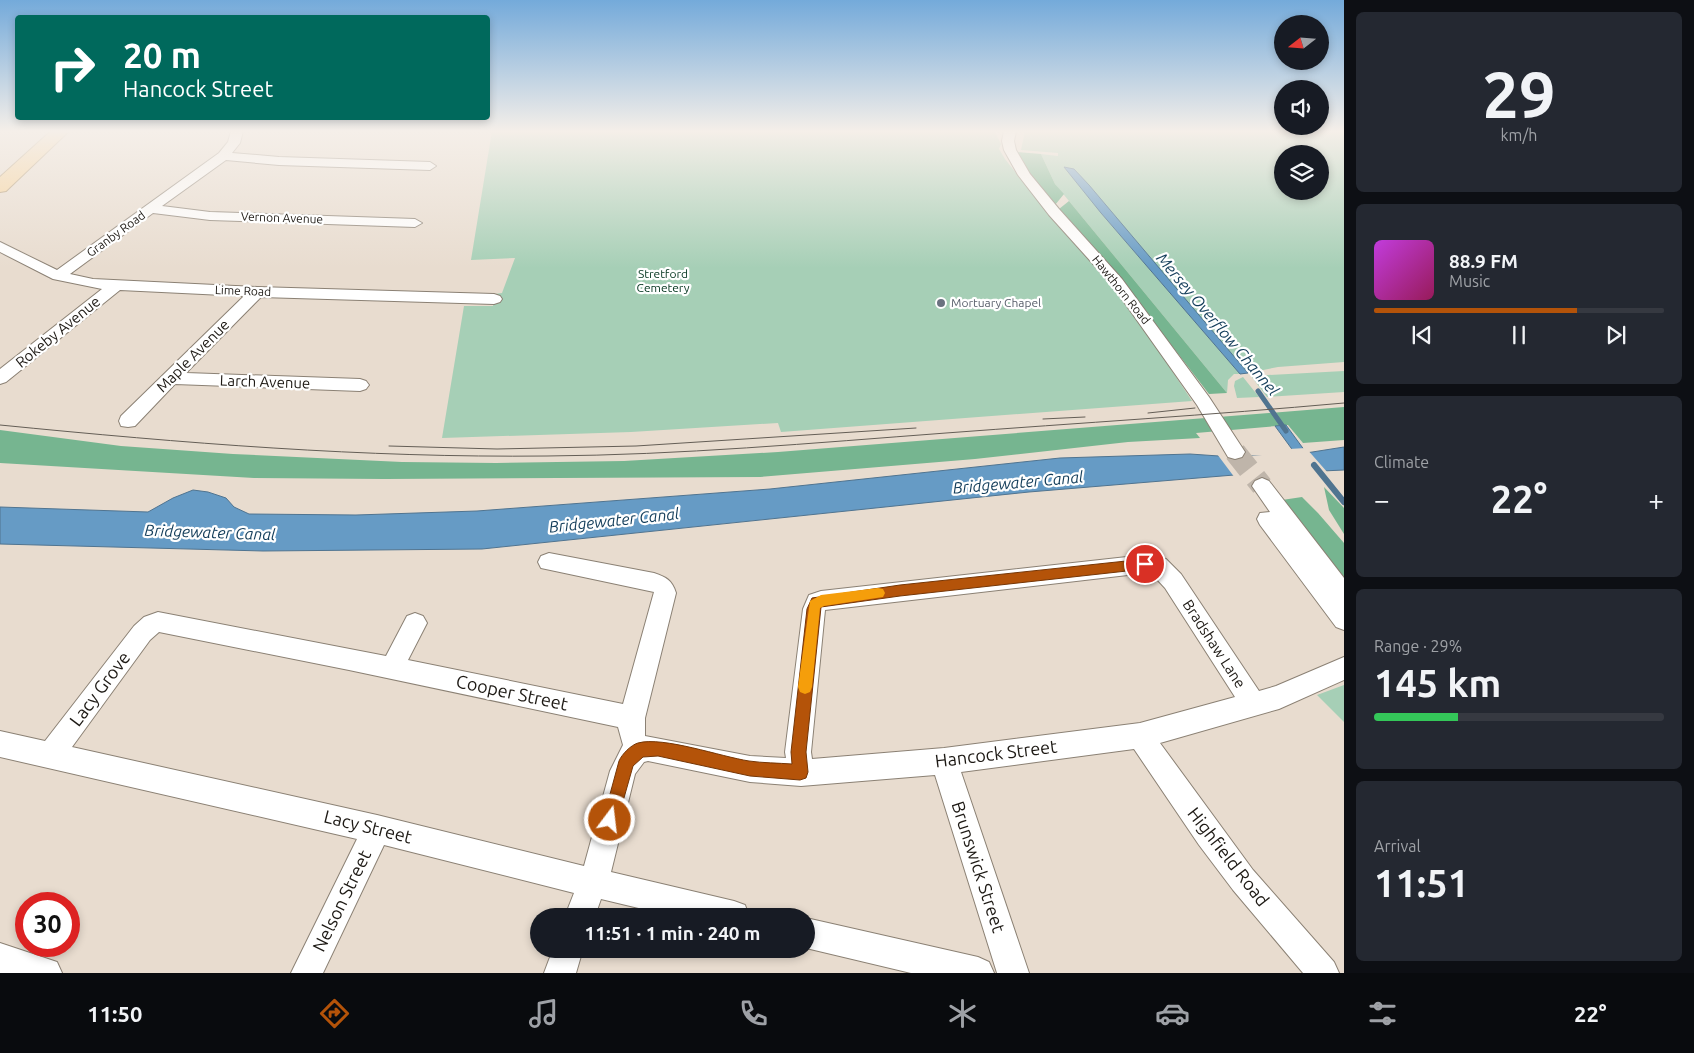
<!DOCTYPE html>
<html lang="en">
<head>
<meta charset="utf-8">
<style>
  body { margin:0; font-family:Ubuntu,sans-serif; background:#242831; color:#f1f3f6; height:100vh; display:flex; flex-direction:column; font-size:19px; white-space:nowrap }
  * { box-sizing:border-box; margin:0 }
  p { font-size:16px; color:#9ea1a6 }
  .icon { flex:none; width:28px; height:28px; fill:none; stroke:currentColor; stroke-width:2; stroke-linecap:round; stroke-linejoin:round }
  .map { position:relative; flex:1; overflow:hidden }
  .drawer { display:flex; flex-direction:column; gap:12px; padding:12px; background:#0d0f14; width:350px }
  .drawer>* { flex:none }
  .banner { position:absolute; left:15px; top:15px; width:475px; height:105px; border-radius:5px; box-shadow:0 2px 8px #0003; background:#00695c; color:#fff; overflow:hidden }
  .needle { width:32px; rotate:253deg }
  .buttons { position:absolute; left:1274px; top:15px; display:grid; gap:10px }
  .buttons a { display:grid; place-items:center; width:55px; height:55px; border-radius:50%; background:#171b24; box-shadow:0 2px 8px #0003; font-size:25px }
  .speed { position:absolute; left:15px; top:892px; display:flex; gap:10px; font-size:25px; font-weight:700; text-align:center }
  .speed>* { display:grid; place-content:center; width:65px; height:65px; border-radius:50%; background:#171b24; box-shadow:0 2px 8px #0003; line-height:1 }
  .speed .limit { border:8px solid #d22; background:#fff; color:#111 }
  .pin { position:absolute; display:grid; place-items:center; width:42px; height:42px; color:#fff; margin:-21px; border:2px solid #fff; border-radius:50%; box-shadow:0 1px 5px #0007 }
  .me { position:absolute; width:55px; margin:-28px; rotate:15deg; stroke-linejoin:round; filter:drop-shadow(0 0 4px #0008) }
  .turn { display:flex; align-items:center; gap:18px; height:105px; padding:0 25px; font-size:22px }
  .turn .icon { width:65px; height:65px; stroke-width:2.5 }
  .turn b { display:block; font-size:35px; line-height:42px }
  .big { font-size:38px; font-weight:700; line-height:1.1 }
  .drawer .card { flex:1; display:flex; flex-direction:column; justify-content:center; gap:8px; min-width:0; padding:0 18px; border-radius:8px; background:#242831 }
  .drawer .dial { align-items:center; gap:0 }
  .dial b { font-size:65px; line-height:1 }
  .song { display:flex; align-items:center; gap:15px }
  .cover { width:60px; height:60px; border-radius:8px; background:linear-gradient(135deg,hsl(290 70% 55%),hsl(330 70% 35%)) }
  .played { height:5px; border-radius:2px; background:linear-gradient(90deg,#b45309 70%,#363941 70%) }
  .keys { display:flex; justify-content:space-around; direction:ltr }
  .heat { display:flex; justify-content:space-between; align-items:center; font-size:28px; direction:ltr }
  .charge { height:8px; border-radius:4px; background:linear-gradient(90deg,#34c759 29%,#363941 0) }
  .trip { position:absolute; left:530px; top:908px; width:285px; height:50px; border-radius:25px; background:#171b24; box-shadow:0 2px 8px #0003; font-weight:700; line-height:50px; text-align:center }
  .menu { display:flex; height:80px; justify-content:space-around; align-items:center; background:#090b0e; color:#9ea1a6 }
  .menu .icon { width:35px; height:35px }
  .menu .active { color:#b45309 }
  .menu b { font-size:22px; color:#f1f3f6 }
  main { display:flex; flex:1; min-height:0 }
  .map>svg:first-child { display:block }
  .green { fill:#a6cfb6; fill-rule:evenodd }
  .forest { fill:#76b590 }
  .water { fill:#669bc5; stroke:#507490 }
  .pier { fill:#e8dccf }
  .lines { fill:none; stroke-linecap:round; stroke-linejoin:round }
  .stream-far1 { stroke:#507490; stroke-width:5 }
  .stream { stroke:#507490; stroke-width:6 }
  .minor-tunnel { stroke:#bfb5aa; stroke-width:22; stroke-dasharray:22 11; stroke-linecap:butt }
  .minor-casing { stroke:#8b8174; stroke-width:2 }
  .highway-casing { stroke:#ab9168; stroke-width:2 }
  .minor { fill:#fff; fill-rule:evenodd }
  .highway { fill:#f7d195; fill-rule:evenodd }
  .tram { stroke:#645e56; stroke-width:1 }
  .route { fill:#b45309; stroke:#753606 }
  .slow { fill:#f59e0b }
  .worship-dot { fill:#6b7280; stroke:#fff; stroke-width:2 }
  .labels { text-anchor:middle; stroke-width:4.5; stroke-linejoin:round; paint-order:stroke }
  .far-street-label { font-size:12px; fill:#1d1914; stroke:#fff }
  .far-park-label { font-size:12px; fill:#00331c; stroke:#fff }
  .far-worship-label { font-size:12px; fill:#5b616d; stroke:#fff; text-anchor:start }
  .street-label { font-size:15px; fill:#1d1914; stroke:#fff }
  .water-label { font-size:16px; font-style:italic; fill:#133d5a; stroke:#fff }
  .near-street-label { font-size:18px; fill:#1d1914; stroke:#fff }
</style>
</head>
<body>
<main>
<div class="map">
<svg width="1344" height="973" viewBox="0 0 1344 973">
  <rect width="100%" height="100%" fill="#e8dccf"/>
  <path class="green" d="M 492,131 L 991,131 L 996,134 L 1001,144 L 999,149 L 1005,159 L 1053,220 L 1110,283 L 1145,330 L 1192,401 L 781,432 L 778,423 L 631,432 L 442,438 L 464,306 L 493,306 L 495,294 L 502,293 L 515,258 L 471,260 Z
    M 1025,131 L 1344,131 L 1344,362 L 1278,367 L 1248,373 L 1074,169 L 1101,213 L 1240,374 L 1234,374 L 1228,380 L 1227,393 L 1055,184 L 1041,154 L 1058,156 L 1058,153 L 1021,150 ZM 1282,154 L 1320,154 L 1320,191 L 1282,191 Z
    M 1344,371 L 1344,392 L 1267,397 L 1251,376 Z
    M 1243,377 L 1259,397 L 1237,398 L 1234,386 L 1235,381 Z
    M 1344,685 L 1344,722 L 1317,695 Z"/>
  <path class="forest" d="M 1017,152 L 1041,154 L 1055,184 L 1064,194 L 1055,205 L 1031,177 Z
    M 1069,201 L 1227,393 L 1209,394 L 1115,272 L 1059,209 Z
    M 1344,407 L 1344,440 L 1303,443 L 1288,425 L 1196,433 L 1200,438 L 1128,442 L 975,459 L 760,477 L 385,479 L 254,478 L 0,463 L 0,430 L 121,446 L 233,454 L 402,462 L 496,463 L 624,461 L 778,452 Z
    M 1324,487 L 1344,508 L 1344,534 L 1329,510 Z
    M 1302,497 L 1318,513 L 1344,543 L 1344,581 L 1282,500 Z"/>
  <path class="water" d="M 1064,167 L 1074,169 L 1089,185 L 1248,373 L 1240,374 L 1101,213 Z
    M 1286,425 L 1305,451 L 1294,452 L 1275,426 Z
    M 1344,447 L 1344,470 L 1234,475 L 1029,492 L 482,549 L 263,551 L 0,544 L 0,507 L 148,512 L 173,498 L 193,490 L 208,492 L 226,498 L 234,507 L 249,514 L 356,515 L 477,511 L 770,489 L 1060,458 L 1190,454 L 1219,456 L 1287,456 Z"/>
  <path class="pier" d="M 1306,448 L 1328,473 L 1235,478 L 1217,454 L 1252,456 L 1292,452 L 1289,449 Z"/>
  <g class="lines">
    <path class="stream-far1" d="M 1258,391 L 1286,431"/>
    <path class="stream" d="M 1314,465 L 1344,502"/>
    <path class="minor-tunnel" d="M 1235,452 L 1262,486"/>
    <g class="minor-casing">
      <path id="minor" d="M 231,131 L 243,131 L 240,143 L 232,153 L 279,157 L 430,162 L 436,166 L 430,170 L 279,165 L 226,160 L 162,206 L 210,212 L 415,219 L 422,223 L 415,227 L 210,220 L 153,213 L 70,274 L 93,279 L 257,287 L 494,294 L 500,296 L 502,299 L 500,302 L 494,304 L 261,297 L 186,373 L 360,379 L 366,381 L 369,385 L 366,389 L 360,391 L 175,384 L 135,426 L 128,427 L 121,426 L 119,421 L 121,416 L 244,296 L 120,290 L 6,382 L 0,384 L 0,369 L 102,289 L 53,279 L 0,252 L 0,242 L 57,270 L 219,153 L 228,142 Z
        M 1004,131 L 1016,131 L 1014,141 L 1016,150 L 1030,174 L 1059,209 L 1122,279 L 1209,397 L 1245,452 L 1242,457 L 1235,459 L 1228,457 L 1197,405 L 1112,285 L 1049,215 L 1018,175 L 1004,150 L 1002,141 Z
        M 1262,478 L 1269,481 L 1344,578 L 1344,630 L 1336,627 L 1260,525 L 1257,519 L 1260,513 L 1270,512 L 1252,486 L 1255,481 Z
        M 549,553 L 654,573 C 666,577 672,580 676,593 L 645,718 L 645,736 L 750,756 L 786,758 L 785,752 L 803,609 L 809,595 L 821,591 L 1145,555 L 1166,559 L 1181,574 L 1259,691 L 1276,686 L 1344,657 L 1344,680 L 1279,709 L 1160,743 L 1253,870 L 1334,962 L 1339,973 L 1303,973 L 1233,890 L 1199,845 L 1134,749 L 961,772 L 1029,973 L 997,973 L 935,775 L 801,786 L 750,782 L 648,761 L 644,762 L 635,774 L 611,872 L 734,901 L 745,905 L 749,916 L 672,916 L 601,899 L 595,916 L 565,916 L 574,893 L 384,845 L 323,973 L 291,973 L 357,839 L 0,757 L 0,731 L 45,741 L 134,626 L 144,617 L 158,612 L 386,656 L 407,616 L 415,613 L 423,616 L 427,623 L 408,660 L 623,704 L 654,592 L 541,568 L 538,562 L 541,556 ZM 1145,573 L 1152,574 L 1165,588 L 1235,697 L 1140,723 L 944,748 L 812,759 L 811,752 L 825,610 ZM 159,632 L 349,670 L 618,727 L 623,745 L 610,771 L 584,866 L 377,815 L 72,747 L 150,640 Z
        M 806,918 L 978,957 L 989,962 L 994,973 L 911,973 L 806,948 Z
        M 0,943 L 57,962 L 62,973 L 0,973 Z
        M 553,949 L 583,949 L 576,973 L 544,973 Z"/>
    </g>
    <g class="highway-casing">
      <path id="highway" d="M 51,131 L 69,131 L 6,191 L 0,192 L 0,177 Z"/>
    </g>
    <use href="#minor" class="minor"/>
    <use href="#highway" class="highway"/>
    <path class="tram" d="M 1148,413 L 1195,408
      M 1043,419 L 1085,417
      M 0,425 C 182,443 364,458 547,456 C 680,455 813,443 946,433 C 1079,423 1211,415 1344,403
      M 389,446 L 497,449 L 636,446 L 916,428"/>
  </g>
  <linearGradient id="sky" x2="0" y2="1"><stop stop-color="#74aada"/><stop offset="0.49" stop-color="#f5efe9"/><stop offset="1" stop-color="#f5efe9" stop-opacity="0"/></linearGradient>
  <rect width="1344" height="268" fill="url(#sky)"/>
  <path class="route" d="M 1145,559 L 1150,560 L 1152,564 L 1150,567 L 1145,569 L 900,596 L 821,607 L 806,752 L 808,772 L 806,778 L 800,780 L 750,776 L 658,756 L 643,757 L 633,766 L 616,826 L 610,828 L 605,826 L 603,820 L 619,761 C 622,754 631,745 638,743 C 663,736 722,757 749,761 C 763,763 778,763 792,764 L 791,752 L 807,609 L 812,598 L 900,585 Z"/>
  <path class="slow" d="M 878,588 L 883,589 L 885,593 L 883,597 L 824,606 L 820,608 L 812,687 L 810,692 L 805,694 L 800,692 L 798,687 L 810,601 L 821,595 Z"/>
  <circle class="worship-dot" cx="941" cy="303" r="5"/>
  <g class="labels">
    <g class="far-street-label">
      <text transform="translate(282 218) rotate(2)" y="4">Vernon Avenue</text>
      <text transform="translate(116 234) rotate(-36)" y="4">Granby Road</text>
      <text transform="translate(1121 290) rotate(51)" y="4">Hawthorn Road</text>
      <text transform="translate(243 291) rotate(2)" y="4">Lime Road</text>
    </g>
    <g class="far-park-label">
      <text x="663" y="278">Stretford<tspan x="663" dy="14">Cemetery</tspan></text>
    </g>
    <g class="far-worship-label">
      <text x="951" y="307">Mortuary Chapel</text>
    </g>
    <g class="street-label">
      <text transform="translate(58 332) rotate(-39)" y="5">Rokeby Avenue</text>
      <text transform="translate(193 356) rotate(-45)" y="5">Maple Avenue</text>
      <text transform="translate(265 382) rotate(2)" y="5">Larch Avenue</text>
      <text transform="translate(1214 644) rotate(57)" y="5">Bradshaw Lane</text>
    </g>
    <g class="water-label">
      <text transform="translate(1218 324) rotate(50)" y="6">Mersey Overflow Channel</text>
      <text transform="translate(1018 482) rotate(-5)" y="6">Bridgewater Canal</text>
      <text transform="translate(614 520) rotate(-6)" y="6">Bridgewater Canal</text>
      <text transform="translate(210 532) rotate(2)" y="6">Bridgewater Canal</text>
    </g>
    <g class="near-street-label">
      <text transform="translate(100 689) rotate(-53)" y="6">Lacy Grove</text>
      <text transform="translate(512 693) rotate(12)" y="6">Cooper Street</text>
      <text transform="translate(996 754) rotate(-7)" y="6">Hancock Street</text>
      <text transform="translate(368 827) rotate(14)" y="6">Lacy Street</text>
      <text transform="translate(1228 857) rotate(52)" y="6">Highfield Road</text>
      <text transform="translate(978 867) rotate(72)" y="6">Brunswick Street</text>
      <text transform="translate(342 901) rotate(-64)" y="6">Nelson Street</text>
    </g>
  </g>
</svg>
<div class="buttons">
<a><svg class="needle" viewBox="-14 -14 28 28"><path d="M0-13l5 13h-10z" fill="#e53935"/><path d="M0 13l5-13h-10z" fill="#9ea1a6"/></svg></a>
<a><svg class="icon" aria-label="sound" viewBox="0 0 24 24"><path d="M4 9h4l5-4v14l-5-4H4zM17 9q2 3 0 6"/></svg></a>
<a><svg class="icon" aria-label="layers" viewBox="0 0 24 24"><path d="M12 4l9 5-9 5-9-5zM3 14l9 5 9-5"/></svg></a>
</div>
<div class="speed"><div class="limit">30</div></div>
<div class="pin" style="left:1145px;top:564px;background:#d93025"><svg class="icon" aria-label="arrive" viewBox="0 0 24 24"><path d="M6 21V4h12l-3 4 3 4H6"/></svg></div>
<svg class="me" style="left:610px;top:820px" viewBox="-20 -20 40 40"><circle r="17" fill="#b45309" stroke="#fff" stroke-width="3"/><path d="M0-11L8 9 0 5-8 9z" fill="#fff"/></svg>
<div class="trip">11:51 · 1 min · 240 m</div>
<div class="banner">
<div class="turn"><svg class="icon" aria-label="right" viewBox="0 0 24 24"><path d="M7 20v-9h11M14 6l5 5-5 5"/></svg><div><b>20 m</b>Hancock Street</div></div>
</div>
</div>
<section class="drawer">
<div class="card dial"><b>29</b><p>km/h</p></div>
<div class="card">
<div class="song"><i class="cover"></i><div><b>88.9 FM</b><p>Music</p></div></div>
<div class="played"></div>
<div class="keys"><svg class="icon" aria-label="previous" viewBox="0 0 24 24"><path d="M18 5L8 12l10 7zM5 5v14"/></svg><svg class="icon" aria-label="pause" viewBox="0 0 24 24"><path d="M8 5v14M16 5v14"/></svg><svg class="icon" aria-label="next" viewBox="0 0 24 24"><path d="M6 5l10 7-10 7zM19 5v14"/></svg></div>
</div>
<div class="card"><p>Climate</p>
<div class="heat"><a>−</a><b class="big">22°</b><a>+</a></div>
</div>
<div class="card"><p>Range · 29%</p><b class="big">145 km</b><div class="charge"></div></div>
<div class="card"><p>Arrival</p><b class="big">11:51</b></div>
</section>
</main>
<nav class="menu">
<b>11:50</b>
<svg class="icon active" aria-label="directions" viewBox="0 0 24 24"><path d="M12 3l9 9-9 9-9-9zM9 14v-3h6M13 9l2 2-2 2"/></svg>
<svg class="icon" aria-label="music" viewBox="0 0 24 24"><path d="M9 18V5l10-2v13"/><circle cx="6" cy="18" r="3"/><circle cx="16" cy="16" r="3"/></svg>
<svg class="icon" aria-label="phone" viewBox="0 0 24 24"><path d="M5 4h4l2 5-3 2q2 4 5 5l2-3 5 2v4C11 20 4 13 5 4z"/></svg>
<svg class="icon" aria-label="climate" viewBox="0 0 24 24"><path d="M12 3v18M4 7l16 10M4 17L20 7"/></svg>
<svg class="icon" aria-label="car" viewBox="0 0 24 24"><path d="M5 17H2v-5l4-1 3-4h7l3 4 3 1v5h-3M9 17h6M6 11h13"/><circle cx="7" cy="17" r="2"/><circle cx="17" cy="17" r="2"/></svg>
<svg class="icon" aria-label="filters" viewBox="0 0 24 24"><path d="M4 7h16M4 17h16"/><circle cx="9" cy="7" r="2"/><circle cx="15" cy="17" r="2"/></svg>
<b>22°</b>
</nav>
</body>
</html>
